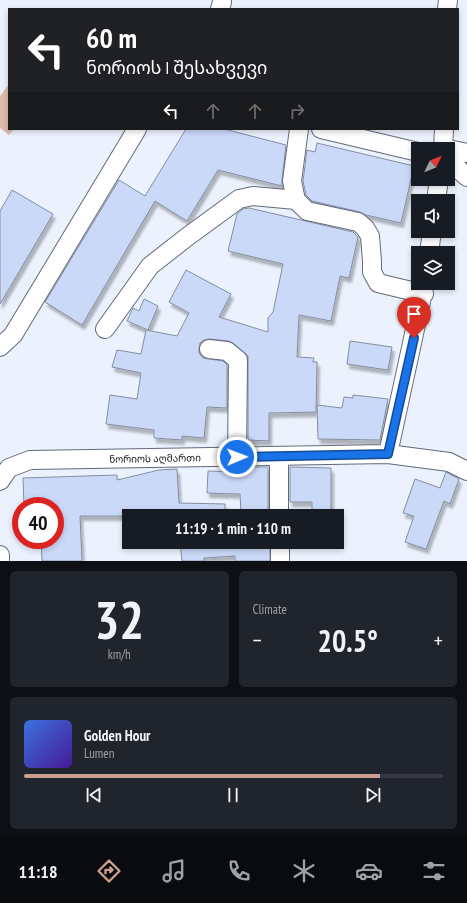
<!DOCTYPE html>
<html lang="en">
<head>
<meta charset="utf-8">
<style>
  body { margin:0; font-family:"PT Sans Narrow","Noto Sans Georgian",sans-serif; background:#20242c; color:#f1f3f6; height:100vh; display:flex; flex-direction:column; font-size:15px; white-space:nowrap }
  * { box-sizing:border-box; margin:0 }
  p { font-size:13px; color:#9ea1a6 }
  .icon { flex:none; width:22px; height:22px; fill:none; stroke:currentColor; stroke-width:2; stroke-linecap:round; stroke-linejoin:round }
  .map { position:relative; height:561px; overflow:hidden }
  .panel { display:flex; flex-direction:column; gap:10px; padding:10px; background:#0d0f14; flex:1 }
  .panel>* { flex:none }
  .hud { position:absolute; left:8px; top:8px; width:451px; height:122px; border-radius:0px; box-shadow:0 2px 6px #0003; background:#202124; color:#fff; overflow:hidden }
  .needle { width:26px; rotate:47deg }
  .buttons { position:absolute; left:411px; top:142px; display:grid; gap:8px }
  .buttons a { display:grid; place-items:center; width:44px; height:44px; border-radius:0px; background:#171b24; box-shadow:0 2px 6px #0003; font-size:20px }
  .speed { position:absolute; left:12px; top:497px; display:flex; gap:8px; font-size:20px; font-weight:700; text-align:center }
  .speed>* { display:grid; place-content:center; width:52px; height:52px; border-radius:50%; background:#171b24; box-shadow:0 2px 6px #0003; line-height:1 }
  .speed .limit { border:6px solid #d22; background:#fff; color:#111 }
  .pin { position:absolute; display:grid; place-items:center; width:34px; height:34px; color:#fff; margin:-41px -17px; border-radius:50% 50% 50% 0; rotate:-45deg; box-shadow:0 0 4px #0007 }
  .pin .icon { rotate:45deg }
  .me { position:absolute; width:44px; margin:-22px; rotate:89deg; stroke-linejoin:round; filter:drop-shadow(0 0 3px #0008) }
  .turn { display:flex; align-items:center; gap:14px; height:84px; padding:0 12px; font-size:18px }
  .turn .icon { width:52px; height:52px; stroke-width:2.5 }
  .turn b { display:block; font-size:28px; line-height:34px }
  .lanes { display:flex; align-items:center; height:38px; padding:0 12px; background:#0003; justify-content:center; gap:20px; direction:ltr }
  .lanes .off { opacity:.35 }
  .big { font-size:30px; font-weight:700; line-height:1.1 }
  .panel .widget { flex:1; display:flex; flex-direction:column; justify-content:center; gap:6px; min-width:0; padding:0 14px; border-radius:6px; background:#20242c }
  .panel .dial { align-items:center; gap:0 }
  .dial b { font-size:52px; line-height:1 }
  .song { display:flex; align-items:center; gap:12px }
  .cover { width:48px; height:48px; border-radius:6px; background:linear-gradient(135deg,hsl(220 70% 55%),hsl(260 70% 35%)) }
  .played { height:4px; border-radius:2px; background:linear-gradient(90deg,#cc9f8e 85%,#363941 85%) }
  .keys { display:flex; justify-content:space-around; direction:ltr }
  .heat { display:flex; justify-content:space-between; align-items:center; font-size:22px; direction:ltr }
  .panel .tiles { flex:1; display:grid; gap:10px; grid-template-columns:1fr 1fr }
  .widget:last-child { grid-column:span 2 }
  .trip { position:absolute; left:122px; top:509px; width:222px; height:40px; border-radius:0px; background:#171b24; box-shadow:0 2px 6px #0003; font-weight:700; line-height:40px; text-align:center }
  .tab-bar { display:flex; height:64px; justify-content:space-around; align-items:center; background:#090b0e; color:#9ea1a6 }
  .tab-bar .icon { width:28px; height:28px }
  .tab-bar .active { color:#cc9f8e }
  .tab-bar b { font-size:18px; color:#f1f3f6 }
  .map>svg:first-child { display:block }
  .green { fill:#dcbaae }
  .building { fill:#cbd9f9; stroke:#858d9f; filter:url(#shadow) }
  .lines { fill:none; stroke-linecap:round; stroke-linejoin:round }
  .minor-casing { stroke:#626a7b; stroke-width:20 }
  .minor { stroke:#fff; stroke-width:18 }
  .route-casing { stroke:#114b97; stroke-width:10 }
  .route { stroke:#1a73e8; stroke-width:7 }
  .labels { text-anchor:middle; stroke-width:4; stroke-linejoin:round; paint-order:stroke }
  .street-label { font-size:10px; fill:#14171d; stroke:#fff }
</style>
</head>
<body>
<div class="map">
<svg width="467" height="561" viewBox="0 0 467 561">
  <defs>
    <filter id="shadow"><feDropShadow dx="2.5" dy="4.5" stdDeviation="1" flood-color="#0004"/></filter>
  </defs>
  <rect width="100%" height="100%" fill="#ebf1fd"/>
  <path class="green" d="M 9,84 L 9,129 L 14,129 L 9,135 L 0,128 L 0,96 Z"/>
  <path class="building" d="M 186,129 L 224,129 L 286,145 L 282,180 L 282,186 L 218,170 L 187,221 L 155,201 L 82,325 L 45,302 L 119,180 L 145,196 Z
    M 317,143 L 414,166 L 401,223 L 366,215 L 360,212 L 312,201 L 306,195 L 303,181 L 307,150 L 315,152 Z
    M 12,190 L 53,214 L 0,304 L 0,211 Z
    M 249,208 L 353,232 L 358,237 L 349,278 L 340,276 L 331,321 L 299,315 L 297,357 L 314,358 L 313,362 L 317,362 L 316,412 L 269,413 L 269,441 L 248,440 L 248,356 L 233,343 L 228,341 L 210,339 L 204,340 L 200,343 L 199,348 L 199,353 L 203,358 L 223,361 L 227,365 L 227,408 L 207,407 L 204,438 L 182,436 L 182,440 L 154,438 L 154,430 L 106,424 L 110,395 L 137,399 L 141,373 L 112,367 L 117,350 L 141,354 L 146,330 L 177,336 L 189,313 L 169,302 L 186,270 L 231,294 L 219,317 L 268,332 L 268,318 L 273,312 L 283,264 L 228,251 L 237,214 L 243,209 Z
    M 144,299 L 158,306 L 148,330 L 127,321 L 133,308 L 139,311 Z
    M 350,341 L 392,347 L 388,370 L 347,364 Z
    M 353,395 L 388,399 L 380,440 L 318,439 L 317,405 L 342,408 L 344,397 L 353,398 Z
    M 240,467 L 268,467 L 268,516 L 254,516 L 254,513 L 241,513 L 240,494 L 207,493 L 208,471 L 240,472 Z
    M 290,467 L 331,468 L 331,516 L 312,516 L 312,502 L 290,502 Z
    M 177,469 L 179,503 L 225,504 L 225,516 L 80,516 L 82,561 L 42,561 L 41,540 L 55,540 L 55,506 L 24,506 L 23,478 L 117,475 L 117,480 L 159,470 Z
    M 446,472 L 459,479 L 450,504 L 444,501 L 426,549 L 405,542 L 414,516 L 403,513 L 415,479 L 440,488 Z
    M 180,542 L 270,542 L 270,561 L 235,561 L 235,556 L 204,558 L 204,561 L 182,561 Z"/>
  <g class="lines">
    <g class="minor-casing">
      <path id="minor" d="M 220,9 L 222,2
        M 447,9 L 448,0
        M 299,129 L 292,181 L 296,200 L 307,211 L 358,222 L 365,228 L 370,236 L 372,261 L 372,272 L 378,283 L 424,294
        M 321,129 L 418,152
        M 443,148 L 467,153
        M 443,149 L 444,129
        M 448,154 L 459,170 L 467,177
        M 436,201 L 439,179
        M 429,253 L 432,231
        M 105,329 L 150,266 L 187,237 L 239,199 L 253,196 L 296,200
        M 0,347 L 13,335 L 137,129
        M 209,349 L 227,351 L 238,360 L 237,457
        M 388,454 L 425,283
        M 279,456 L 279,516
        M 9,468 L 30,460 L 388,454 L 449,462 L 467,471
        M 0,481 L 9,468
        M 280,542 L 280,561
        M 0,555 L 0,561"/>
    </g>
    <use href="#minor" class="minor"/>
  </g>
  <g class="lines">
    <g class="route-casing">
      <path id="route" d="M 237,457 L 388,454 L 414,338"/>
    </g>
    <use href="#route" class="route"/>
  </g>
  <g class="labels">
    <g class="street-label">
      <text transform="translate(155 458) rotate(-1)" y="4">ნორიოს აღმართი</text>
    </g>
  </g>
</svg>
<div class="buttons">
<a><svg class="needle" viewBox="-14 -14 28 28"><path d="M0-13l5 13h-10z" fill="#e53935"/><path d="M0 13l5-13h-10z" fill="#9ea1a6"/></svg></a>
<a><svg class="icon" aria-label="sound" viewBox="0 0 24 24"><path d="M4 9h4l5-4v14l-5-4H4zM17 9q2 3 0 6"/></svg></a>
<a><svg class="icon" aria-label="layers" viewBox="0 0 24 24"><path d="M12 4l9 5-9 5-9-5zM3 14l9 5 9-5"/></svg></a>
</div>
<div class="speed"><div class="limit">40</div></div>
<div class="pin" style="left:414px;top:338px;background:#d93025"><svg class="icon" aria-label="arrive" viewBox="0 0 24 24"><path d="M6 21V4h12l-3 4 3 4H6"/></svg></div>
<svg class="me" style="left:237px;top:457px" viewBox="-20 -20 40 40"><circle r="17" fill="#1a73e8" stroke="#fff" stroke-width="3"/><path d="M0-11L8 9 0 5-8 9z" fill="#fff"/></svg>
<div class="trip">11:19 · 1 min · 110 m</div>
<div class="hud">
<div class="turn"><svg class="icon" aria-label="left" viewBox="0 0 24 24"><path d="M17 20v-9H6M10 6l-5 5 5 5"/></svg><div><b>60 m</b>ნორიოს I შესახვევი</div></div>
<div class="lanes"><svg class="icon" aria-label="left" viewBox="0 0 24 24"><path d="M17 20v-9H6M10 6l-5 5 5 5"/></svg><svg class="icon off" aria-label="ahead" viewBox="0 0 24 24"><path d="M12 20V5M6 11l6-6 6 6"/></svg><svg class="icon off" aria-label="ahead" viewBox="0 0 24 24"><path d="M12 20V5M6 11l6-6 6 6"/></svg><svg class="icon off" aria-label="right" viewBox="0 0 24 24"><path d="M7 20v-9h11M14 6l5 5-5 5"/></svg></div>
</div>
</div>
<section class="panel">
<div class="tiles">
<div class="widget dial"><b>32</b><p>km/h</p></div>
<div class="widget"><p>Climate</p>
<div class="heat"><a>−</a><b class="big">20.5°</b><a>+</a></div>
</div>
<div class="widget">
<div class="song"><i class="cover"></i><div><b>Golden Hour</b><p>Lumen</p></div></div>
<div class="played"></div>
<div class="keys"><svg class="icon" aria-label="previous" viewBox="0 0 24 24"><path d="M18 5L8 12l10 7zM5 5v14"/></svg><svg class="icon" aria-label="pause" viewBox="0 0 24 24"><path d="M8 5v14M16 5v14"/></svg><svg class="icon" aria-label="next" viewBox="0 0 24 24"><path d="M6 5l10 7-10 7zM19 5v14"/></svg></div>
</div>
</div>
</section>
<nav class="tab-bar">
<b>11:18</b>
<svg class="icon active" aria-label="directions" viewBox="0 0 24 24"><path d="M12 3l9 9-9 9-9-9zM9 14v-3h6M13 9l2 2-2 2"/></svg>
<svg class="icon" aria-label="music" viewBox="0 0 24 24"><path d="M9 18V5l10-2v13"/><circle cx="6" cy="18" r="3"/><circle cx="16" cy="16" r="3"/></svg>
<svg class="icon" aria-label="phone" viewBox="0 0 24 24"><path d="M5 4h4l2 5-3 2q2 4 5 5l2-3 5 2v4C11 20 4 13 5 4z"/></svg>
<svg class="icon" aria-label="climate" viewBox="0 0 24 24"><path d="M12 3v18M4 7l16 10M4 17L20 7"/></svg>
<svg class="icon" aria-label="car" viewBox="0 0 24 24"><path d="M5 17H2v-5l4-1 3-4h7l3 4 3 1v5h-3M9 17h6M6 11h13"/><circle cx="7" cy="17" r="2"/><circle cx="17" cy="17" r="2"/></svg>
<svg class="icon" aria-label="filters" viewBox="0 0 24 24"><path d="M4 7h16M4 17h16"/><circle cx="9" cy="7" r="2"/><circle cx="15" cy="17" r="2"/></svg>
</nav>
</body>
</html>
